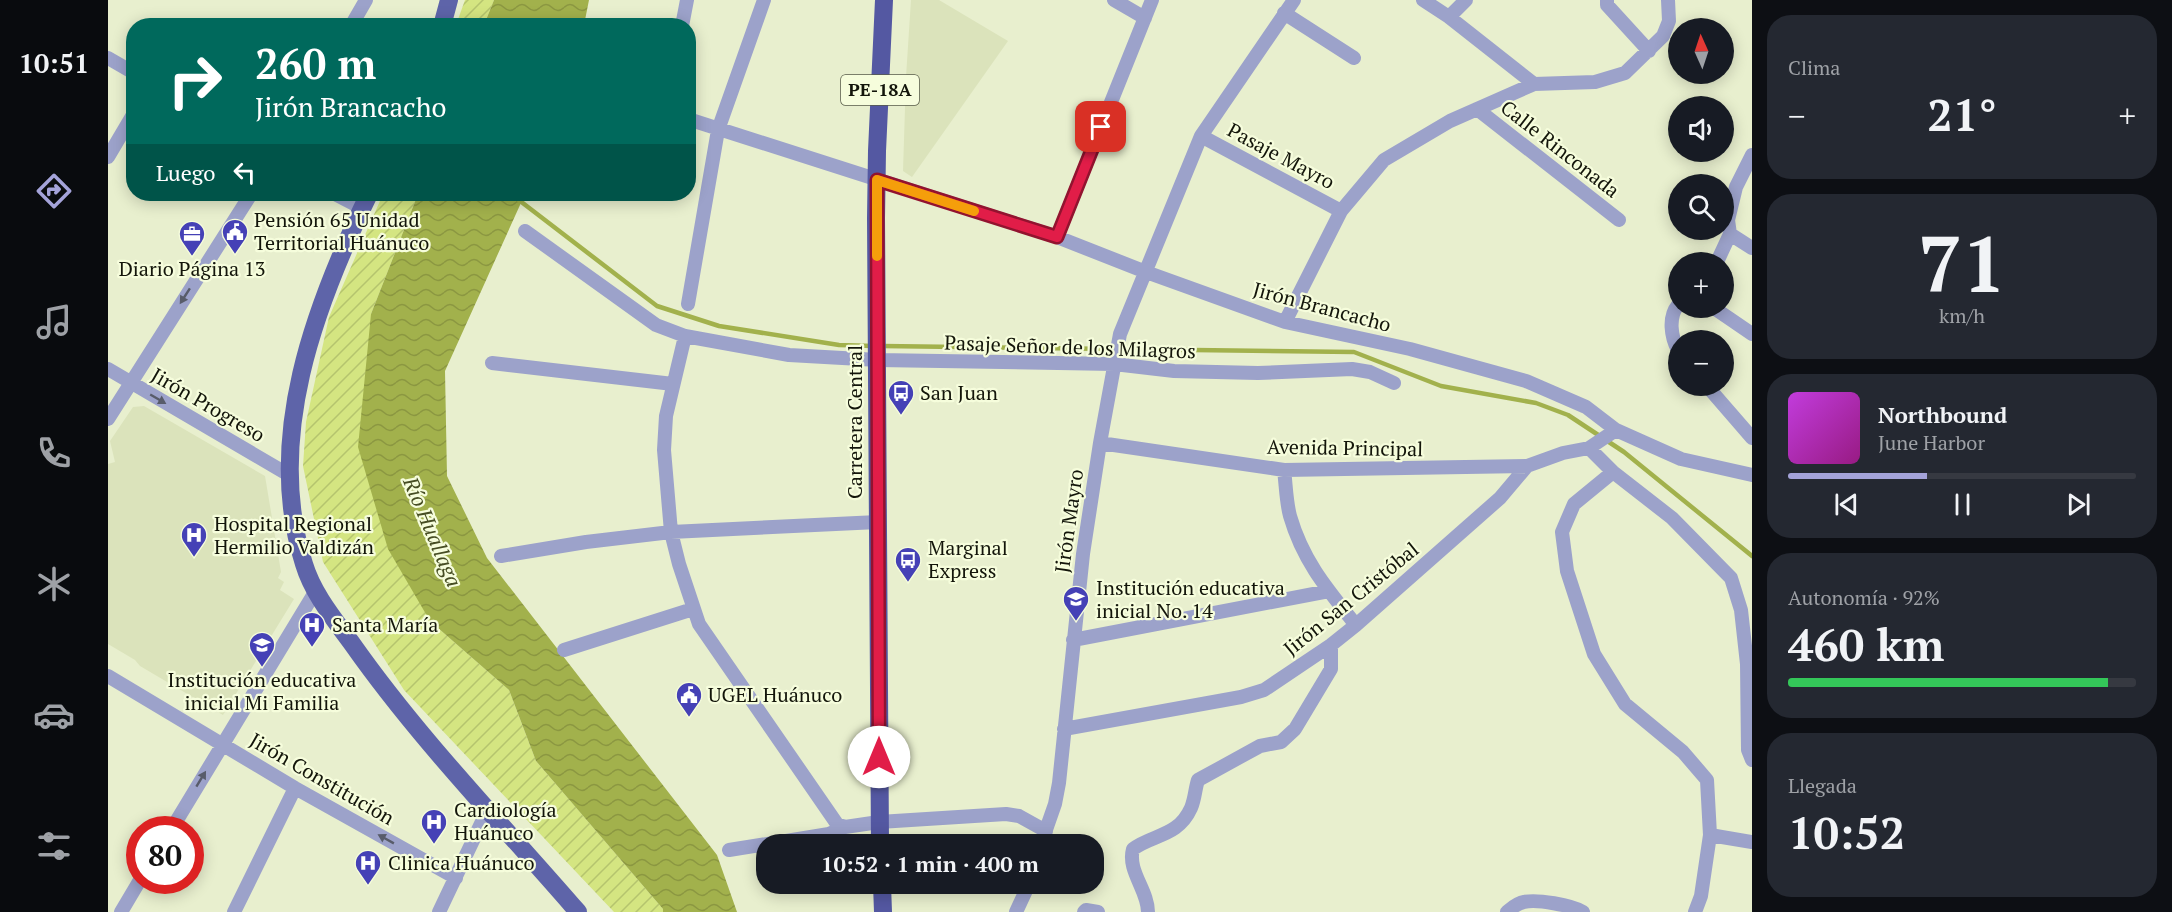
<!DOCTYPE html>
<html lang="es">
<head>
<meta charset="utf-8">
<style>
  body { margin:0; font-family:"PT Serif",serif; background:#242831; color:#f1f3f6; height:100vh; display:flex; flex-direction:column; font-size:22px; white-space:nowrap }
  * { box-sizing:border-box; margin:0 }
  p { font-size:20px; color:#9ea1a6 }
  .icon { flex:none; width:33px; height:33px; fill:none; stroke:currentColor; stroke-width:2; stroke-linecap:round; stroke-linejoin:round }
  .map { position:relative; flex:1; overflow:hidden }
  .panel { display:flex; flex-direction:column; gap:15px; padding:15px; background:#0d0f14; width:420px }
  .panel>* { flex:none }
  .banner { position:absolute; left:18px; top:18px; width:570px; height:183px; border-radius:24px; box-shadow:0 3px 15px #0003; background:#00695c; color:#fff; overflow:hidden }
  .needle { width:39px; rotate:357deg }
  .fabs { position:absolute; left:1560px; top:18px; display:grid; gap:12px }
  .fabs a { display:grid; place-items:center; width:66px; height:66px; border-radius:50%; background:#171b24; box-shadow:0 3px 15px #0003; font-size:30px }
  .speed { position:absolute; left:18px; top:816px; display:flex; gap:12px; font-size:30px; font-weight:700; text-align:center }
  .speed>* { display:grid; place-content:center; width:78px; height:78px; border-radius:50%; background:#171b24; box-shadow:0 3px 15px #0003; line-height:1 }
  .speed .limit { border:9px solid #d22; background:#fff; color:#111 }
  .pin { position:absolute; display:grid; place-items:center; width:51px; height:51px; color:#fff; margin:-26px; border-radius:12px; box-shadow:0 3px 9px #0006 }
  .me { position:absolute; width:66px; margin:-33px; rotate:0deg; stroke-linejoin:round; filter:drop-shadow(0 0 4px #0008) }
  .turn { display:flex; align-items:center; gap:21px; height:126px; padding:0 30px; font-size:27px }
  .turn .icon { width:78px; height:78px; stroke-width:2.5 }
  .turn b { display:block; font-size:42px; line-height:51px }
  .then { display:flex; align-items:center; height:57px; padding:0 30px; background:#0003; gap:12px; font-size:22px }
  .big { font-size:45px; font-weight:700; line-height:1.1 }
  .panel .card { flex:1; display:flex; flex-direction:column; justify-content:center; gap:9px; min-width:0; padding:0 21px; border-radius:24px; background:#242831 }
  .panel .dial { align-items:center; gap:0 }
  .dial b { font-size:78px; line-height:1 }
  .song { display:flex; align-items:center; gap:18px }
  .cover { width:72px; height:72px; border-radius:9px; background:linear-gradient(135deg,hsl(290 70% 55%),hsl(310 70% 35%)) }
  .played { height:6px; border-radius:3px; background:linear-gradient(90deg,#a4a3d9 40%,#363941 40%) }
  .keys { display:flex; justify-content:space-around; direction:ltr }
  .heat { display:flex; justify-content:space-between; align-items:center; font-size:33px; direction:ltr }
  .charge { height:9px; border-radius:4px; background:linear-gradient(90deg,#34c759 92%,#363941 0) }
  .trip { position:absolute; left:648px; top:834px; width:348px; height:60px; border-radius:24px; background:#171b24; box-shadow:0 3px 15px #0003; font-weight:700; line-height:60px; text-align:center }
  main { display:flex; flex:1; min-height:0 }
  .dock { display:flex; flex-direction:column; width:108px; justify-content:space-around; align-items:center; background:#090b0e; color:#9ea1a6 }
  .dock .icon { width:42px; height:42px }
  .dock .on { color:#a4a3d9 }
  .dock b { font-size:27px; color:#f1f3f6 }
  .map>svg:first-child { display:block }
  .built { fill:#dbe3bb }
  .garden { fill:url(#garden-furrows) }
  .water { fill:url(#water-waves) }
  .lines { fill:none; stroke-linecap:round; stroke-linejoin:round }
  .stream { stroke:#a2b14c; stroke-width:4.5 }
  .minor { stroke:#9ca2ca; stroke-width:14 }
  .primary { stroke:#5e64a9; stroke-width:18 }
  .trunk { stroke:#5458a2; stroke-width:18 }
  .oneway { fill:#585c6a }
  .route-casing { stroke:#92132f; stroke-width:15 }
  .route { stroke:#e11d48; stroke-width:10 }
  .slow { stroke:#f59e0b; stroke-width:10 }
  .labels { text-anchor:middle; stroke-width:4.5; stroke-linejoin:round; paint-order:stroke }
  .shield { fill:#f6fddc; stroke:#575b49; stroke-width:1.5 }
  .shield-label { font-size:18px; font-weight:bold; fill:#13150a }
  .street-label { font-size:20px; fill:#13150a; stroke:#f6fddc }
  .poi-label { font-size:20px; fill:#13150a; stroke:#f6fddc; text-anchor:start }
  .water-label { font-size:21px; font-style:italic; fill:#464d23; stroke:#f6fddc }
</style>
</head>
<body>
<main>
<nav class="dock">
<b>10:51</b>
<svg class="icon on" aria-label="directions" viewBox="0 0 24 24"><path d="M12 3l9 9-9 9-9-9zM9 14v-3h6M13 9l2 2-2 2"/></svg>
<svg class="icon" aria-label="music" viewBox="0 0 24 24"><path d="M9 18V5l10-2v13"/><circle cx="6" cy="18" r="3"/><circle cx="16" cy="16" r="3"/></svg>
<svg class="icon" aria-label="phone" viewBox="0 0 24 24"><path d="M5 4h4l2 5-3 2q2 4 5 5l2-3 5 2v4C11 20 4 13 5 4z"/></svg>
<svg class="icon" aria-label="climate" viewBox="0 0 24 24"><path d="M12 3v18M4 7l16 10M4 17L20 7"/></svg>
<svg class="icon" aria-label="car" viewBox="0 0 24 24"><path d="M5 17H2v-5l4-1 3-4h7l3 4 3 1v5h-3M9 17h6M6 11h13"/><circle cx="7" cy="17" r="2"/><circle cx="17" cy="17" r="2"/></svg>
<svg class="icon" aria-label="filters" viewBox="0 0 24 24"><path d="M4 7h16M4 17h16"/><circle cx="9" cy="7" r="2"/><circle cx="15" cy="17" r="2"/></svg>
</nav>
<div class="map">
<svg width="1644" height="912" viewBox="0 0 1644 912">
  <defs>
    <pattern id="garden-furrows" width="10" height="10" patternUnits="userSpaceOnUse" patternTransform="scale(1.5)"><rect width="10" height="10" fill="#d4e581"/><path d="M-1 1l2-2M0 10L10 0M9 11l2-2" fill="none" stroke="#b5c46e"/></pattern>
    <pattern id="water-waves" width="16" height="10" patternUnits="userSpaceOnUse" patternTransform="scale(1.5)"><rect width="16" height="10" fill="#a2b14c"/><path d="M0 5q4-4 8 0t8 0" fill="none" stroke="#8b9741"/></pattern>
  </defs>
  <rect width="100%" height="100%" fill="#e8efce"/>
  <path class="built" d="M 803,0 L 831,0 L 900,41 L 804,177 L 795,171 L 798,77 Z
    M 36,406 L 157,476 L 173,572 L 170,578 L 176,582 L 172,590 L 186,599 L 115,715 L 32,666 L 27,660 L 0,644 L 0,464 L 7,462 L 2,441 L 25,407 Z"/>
  <path class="garden" d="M 357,0 L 386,0 L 376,25 L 348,25 Z
    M 275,194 L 310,194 L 263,314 L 322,621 L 401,690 L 428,761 L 555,909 L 555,912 L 506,912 L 296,690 L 215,562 L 195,466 L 198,422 L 221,317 Z"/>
  <path class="water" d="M 386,0 L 481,0 L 476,25 L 376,25 Z
    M 310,194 L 417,194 L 337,371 L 339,476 L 379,558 L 609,855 L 629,912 L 555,912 L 555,909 L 428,761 L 401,690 L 322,621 L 280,549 L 250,447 L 263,314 Z"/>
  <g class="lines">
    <path class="stream" d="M 403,194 L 549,306 L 611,326 L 731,345 L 766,346
      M 774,346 L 1246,352 L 1333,386 L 1428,403 L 1460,415 L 1516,452 L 1644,556"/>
    <path class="minor" d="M 1006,0 L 1037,18
      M 1315,0 L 1341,17 L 1426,84 L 1487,82 L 1517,73 L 1555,36 L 1561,21 L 1560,0
      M 1499,0 L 1499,5 L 1541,51
      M 1176,13 L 1246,58
      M 1341,17 L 1358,0
      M 243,26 L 258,0
      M 574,26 L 579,0
      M 0,58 L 26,73
      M 1369,109 L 1511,220
      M 580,119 L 949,237 L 1038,272 L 1177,322 L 1302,349 L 1418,381 L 1478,407 L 1508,430 L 1573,459 L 1644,475
      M 1093,136 L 1233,211
      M 0,157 L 26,113
      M 227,194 L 254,208
      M 417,231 L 548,325 L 577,336 L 681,355 L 770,360 L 1006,364 L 1066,371 L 1150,373 L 1244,369 L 1262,372 L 1286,383
      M 1622,234 L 1644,248
      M 949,237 L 1044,0
      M 1609,262 L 1622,234 L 1620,220 L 1628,187 L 1644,155
      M 580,304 L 610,130 L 656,0
      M 1570,305 C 1560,317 1563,337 1570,350
      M 1606,308 L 1644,334
      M 1177,322 L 1233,211 L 1276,160 L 1342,121 L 1426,84
      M 577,336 L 558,416 L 556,450 L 563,532 L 571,564 L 591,624 L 729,824 L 737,827 L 771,822 L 898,814 L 911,816 L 938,831
      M 384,363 L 565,384
      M 0,369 L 181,475
      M 1599,386 L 1644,438
      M 0,419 L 143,194
      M 992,443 L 1176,470 L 1419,466 L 1455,453 L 1481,448 L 1508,430
      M 1481,448 L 1505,472 L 1564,518 L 1623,578 L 1633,610 L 1639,664 L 1640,750 L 1644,760
      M 1176,470 C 1178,485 1178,501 1182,516 C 1195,561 1219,589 1248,625
      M 1505,472 L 1466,504 L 1454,532 L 1459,571 L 1486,654 L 1517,704 L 1575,752 L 1599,780 L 1602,835 L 1593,896 L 1587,912
      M 393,556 L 478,542 L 563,532 L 770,522
      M 965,640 L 1221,591
      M 456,650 L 585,609
      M 0,676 L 187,788 L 348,878
      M 956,729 L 1133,697 L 1156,690 L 1223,645 L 1248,625 L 1392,498 L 1419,466
      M 63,830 L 207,592
      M 1602,835 L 1644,842
      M 933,844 L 947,804 L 951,783 L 975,554 L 992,443 L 1012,334 L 1093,136 L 1186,0
      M 621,850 L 721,834 L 737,827
      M 13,912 L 32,880
      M 126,912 L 187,788
      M 331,912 L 379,811
      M 908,912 L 921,884
      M 976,912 L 978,910 L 990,912
      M 1040,912 C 1040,890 1019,871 1025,849 C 1045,834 1070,837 1083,808 C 1087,799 1087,789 1090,780 L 1152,746 L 1173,742 L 1187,729 L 1223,669 L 1223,645
      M 1399,912 C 1404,908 1409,903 1416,902 C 1429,899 1463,905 1475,912"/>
    <path class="primary" d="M 334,26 L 341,0
      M 261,194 C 207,305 156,439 196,564 C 205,594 226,619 245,645 C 312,740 394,824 470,912"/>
    <path class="trunk" d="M 772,844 L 768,218 L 769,151 L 776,0
      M 774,884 L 775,912"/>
  </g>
  <defs><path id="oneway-solid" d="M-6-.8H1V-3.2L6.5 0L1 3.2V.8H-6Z" transform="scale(1.5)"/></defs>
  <g class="oneway">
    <use href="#oneway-solid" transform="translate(77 296) rotate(123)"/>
    <use href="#oneway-solid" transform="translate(50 399) rotate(30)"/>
    <use href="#oneway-solid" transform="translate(93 779) rotate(-59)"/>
    <use href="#oneway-solid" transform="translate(278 839) rotate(-151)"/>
  </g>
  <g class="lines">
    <g class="route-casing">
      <path id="route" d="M 771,757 L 769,180 L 949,237 L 993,127"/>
    </g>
    <use href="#route" class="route"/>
    <path class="slow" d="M 769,256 L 769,180 L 866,211"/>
  </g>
  <defs>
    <g id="civic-pin" transform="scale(1.35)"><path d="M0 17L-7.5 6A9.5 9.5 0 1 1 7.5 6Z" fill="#4541b6" stroke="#f6fddc"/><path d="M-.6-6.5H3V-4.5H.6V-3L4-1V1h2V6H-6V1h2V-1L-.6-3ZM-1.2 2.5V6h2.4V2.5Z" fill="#fff"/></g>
    <g id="office-pin" transform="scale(1.35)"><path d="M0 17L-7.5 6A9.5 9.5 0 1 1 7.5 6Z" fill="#4541b6" stroke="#f6fddc"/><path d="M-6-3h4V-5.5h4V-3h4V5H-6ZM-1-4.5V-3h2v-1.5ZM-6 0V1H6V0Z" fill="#fff"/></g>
    <g id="bus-pin" transform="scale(1.35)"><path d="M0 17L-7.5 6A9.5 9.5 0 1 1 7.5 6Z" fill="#4541b6" stroke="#f6fddc"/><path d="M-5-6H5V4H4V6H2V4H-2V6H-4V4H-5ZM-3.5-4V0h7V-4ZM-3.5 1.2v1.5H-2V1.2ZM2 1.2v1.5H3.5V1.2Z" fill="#fff"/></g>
    <g id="hospital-pin" transform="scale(1.35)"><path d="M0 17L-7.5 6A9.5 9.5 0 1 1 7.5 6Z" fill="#4541b6" stroke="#f6fddc"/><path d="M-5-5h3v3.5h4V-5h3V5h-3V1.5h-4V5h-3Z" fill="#fff"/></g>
    <g id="school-pin" transform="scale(1.35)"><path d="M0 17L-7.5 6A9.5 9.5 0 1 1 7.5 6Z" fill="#4541b6" stroke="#f6fddc"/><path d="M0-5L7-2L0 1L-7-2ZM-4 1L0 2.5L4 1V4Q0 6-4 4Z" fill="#fff"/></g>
  </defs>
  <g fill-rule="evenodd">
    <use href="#civic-pin" x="127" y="232"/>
    <use href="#office-pin" x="84" y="234"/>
    <use href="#bus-pin" x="793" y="393"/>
    <use href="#hospital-pin" x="86" y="535"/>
    <use href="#bus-pin" x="800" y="560"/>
    <use href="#school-pin" x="968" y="599"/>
    <use href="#hospital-pin" x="204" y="625"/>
    <use href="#school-pin" x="154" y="645"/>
    <use href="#civic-pin" x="581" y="695"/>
    <use href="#hospital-pin" x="326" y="822"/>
    <use href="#hospital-pin" x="260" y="863"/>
  </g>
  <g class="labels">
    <rect class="shield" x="733" y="75" width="78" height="30" rx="4.5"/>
    <g class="shield-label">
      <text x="772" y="96">PE-18A</text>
    </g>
    <g class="street-label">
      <text transform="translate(1452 149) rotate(38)" y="7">Calle Rinconada</text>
      <text transform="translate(1173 156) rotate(28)" y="7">Pasaje Mayro</text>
      <text transform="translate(1214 307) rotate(15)" y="7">Jirón Brancacho</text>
      <text transform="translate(962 347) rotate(2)" y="7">Pasaje Señor de los Milagros</text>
      <text transform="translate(100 405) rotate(30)" y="7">Jirón Progreso</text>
      <text transform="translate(747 422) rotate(-90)" y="7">Carretera Central</text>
      <text transform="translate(1237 448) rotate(1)" y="7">Avenida Principal</text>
      <text transform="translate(961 521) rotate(-82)" y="7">Jirón Mayro</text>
      <text transform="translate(1243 599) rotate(-39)" y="7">Jirón San Cristóbal</text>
      <text transform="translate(214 779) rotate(30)" y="7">Jirón Constitución</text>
    </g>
    <g class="poi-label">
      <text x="146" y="227">Pensión 65 Unidad<tspan x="146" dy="23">Territorial Huánuco</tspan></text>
      <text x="84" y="276" text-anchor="middle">Diario Página 13</text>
      <text x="812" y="400">San Juan</text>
      <text x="106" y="531">Hospital Regional<tspan x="106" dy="23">Hermilio Valdizán</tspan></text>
      <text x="820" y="555">Marginal<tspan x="820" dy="23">Express</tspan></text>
      <text x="988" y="595">Institución educativa<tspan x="988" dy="23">inicial No. 14</tspan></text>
      <text x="224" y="632">Santa María</text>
      <text x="154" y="687" text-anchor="middle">Institución educativa<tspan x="154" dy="23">inicial Mi Familia</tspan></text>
      <text x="600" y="702">UGEL Huánuco</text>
      <text x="346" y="817">Cardiología<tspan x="346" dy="23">Huánuco</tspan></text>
      <text x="280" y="870">Clinica Huánuco</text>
    </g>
    <g class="water-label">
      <text transform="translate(324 532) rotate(67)" y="7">Río Huallaga</text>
    </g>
  </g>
</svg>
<div class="fabs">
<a><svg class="needle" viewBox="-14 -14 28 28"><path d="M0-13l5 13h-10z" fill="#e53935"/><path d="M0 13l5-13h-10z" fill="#9ea1a6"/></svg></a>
<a><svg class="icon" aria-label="sound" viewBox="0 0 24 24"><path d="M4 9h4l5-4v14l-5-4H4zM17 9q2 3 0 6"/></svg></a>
<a><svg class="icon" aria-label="search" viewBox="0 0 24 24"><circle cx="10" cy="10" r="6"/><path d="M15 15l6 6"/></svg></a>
<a>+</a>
<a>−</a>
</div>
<div class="speed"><div class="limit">80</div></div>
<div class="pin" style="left:993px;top:127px;background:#d93025"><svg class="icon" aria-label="arrive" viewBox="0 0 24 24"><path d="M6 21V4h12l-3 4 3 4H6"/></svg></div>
<svg class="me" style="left:771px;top:757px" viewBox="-20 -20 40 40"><circle r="19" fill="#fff"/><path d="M0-13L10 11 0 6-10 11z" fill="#e11d48"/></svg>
<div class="trip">10:52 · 1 min · 400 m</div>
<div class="banner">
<div class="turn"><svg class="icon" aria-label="right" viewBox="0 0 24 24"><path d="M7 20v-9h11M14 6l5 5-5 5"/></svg><div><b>260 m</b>Jirón Brancacho</div></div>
<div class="then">Luego<svg class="icon" aria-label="left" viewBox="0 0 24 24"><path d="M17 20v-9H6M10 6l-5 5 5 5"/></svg></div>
</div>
</div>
<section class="panel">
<div class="card"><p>Clima</p>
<div class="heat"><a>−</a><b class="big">21°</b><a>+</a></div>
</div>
<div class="card dial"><b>71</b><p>km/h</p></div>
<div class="card">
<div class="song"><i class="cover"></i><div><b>Northbound</b><p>June Harbor</p></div></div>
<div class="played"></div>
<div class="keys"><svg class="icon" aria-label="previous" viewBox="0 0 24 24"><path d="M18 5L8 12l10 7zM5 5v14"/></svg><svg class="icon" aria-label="pause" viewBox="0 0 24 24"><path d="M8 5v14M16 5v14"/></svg><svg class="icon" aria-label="next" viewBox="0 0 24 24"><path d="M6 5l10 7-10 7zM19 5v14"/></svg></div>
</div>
<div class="card"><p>Autonomía · 92%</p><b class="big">460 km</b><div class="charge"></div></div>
<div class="card"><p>Llegada</p><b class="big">10:52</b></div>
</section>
</main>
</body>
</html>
